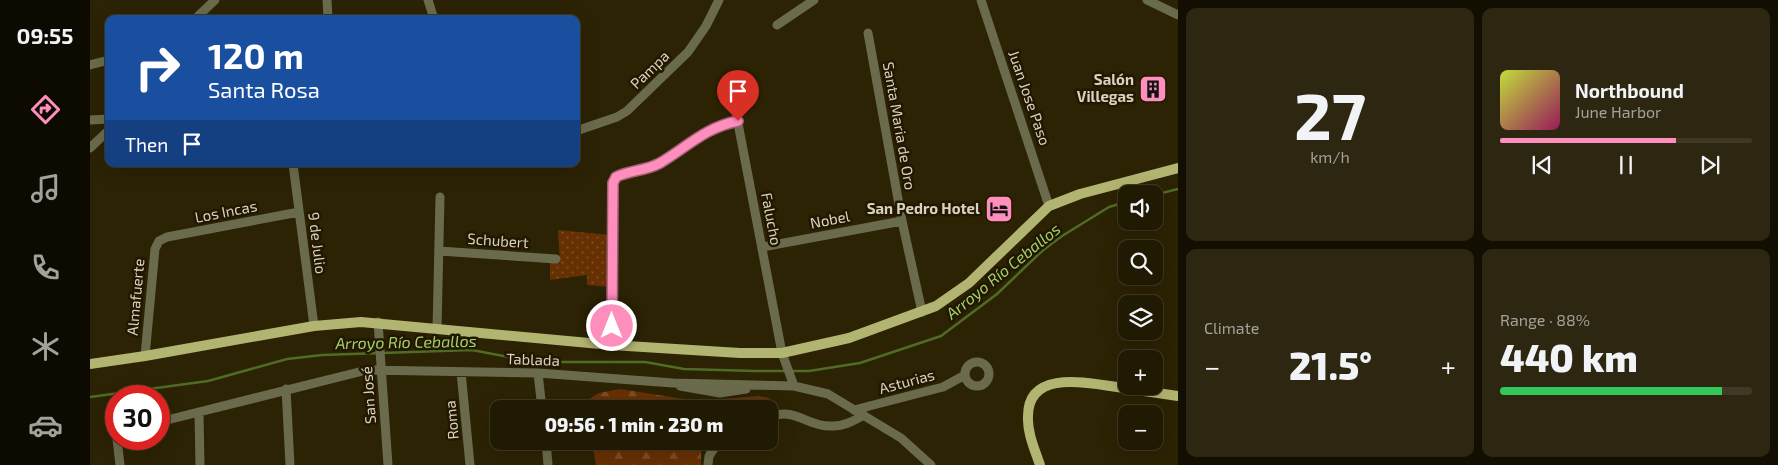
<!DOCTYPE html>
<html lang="en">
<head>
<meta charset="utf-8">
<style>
  body { margin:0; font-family:"Exo 2",sans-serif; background:#2d2712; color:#f1f3f6; height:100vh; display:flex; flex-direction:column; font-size:19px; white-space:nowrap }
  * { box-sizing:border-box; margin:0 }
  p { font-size:16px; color:#a2a19a }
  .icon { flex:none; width:28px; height:28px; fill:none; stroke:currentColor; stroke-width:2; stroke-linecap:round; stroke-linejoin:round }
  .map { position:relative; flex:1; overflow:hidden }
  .side { display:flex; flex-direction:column; gap:8px; padding:8px; background:#120e02; width:600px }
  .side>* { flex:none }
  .hud { position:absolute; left:15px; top:15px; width:475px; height:152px; border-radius:10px; box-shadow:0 5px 20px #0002,0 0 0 1px #3e3825; background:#1a4fa0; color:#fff; overflow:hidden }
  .tools { position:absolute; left:1028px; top:185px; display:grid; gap:10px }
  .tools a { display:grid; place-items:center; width:45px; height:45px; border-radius:10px; background:#211a03; box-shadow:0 5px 20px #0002,0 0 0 1px #3e3825; font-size:25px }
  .speed { position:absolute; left:15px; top:385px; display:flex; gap:10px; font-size:25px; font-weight:700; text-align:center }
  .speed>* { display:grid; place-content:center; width:65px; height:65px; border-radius:50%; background:#211a03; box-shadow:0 5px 20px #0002,0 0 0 1px #3e3825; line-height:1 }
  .speed .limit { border:8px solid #d22; background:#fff; color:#111 }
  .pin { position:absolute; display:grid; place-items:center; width:42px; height:42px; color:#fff; margin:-51px -21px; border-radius:50% 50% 50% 0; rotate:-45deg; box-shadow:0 0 5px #0007 }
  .pin .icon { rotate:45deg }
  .me { position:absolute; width:55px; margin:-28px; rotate:0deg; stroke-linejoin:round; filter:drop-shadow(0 0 4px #0008) }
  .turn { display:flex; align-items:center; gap:18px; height:105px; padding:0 20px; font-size:22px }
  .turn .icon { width:65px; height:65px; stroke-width:2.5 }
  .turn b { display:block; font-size:35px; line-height:42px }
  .then { display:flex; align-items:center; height:48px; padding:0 20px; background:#0003; gap:10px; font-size:19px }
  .big { font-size:38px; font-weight:800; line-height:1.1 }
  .side .widget { flex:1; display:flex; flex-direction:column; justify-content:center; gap:8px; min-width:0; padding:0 18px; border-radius:10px; background:#2d2712 }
  .side .dial { align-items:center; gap:0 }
  .dial b { font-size:65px; line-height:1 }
  .song { display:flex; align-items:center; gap:15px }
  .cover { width:60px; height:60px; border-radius:8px; background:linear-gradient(135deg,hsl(70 70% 55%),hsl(330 70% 35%)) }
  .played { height:5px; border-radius:2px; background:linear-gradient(90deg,#fe8ebc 70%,#3e3825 70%) }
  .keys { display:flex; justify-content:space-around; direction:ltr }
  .heat { display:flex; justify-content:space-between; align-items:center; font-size:28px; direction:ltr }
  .charge { height:8px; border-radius:4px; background:linear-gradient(90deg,#34c759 88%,#3e3825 0) }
  .side .tiles { flex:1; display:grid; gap:8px; grid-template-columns:repeat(2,1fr) }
  .trip { position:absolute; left:400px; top:400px; width:288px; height:50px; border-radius:10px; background:#211a03; box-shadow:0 5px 20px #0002,0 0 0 1px #3e3825; font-weight:800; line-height:50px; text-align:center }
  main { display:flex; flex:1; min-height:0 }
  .menu { display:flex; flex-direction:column; width:90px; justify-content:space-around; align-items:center; background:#0d0a01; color:#a2a19a }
  .menu .icon { width:35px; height:35px }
  .menu .on { color:#fe8ebc }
  .menu b { font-size:22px; color:#f1f3f6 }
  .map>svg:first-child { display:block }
  .grass { fill:url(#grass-dots) }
  .forest { fill:url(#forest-firs) }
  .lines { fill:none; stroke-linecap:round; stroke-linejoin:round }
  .stream { stroke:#4f6c25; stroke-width:2.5 }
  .minor { stroke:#6a6b4c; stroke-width:9 }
  .major { stroke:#b2b471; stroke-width:10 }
  .route-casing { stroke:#a55c7a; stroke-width:12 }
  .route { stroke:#fe8ebc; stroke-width:9 }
  .labels { text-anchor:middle; stroke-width:5; stroke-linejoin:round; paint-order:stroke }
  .street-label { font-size:15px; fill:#d8d2c1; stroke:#221800 }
  .poi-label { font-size:15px; font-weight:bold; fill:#d8d2c1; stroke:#221800; text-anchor:end }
  .water-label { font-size:16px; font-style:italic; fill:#a4cf6e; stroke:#221800 }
</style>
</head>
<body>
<main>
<nav class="menu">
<b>09:55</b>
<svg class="icon on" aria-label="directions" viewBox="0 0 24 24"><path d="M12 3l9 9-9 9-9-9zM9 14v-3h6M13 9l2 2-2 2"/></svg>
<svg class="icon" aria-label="music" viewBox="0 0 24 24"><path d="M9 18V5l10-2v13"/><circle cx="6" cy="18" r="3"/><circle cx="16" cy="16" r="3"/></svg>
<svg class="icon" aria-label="phone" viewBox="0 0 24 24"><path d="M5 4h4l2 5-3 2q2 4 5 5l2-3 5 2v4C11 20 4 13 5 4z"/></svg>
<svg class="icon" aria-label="climate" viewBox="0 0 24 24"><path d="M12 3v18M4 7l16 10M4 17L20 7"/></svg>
<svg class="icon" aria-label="car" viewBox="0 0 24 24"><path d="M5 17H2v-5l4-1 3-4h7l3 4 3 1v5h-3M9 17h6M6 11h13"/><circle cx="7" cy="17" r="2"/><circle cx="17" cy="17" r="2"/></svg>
</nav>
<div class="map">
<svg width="1088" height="465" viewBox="0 0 1088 465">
  <defs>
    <pattern id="grass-dots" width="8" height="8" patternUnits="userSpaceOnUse" patternTransform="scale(1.25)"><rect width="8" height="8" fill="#673003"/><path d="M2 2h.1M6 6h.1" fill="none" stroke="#7c4d26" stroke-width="1.8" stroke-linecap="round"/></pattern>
    <pattern id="forest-firs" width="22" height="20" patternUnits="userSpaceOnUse" patternTransform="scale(1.25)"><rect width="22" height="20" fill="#673003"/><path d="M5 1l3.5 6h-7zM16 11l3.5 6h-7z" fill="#7c4d26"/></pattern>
  </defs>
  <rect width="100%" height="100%" fill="#2c2204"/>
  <path class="grass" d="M 468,230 L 520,235 L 521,287 L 497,285 L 497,275 L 460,280 L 460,263 L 470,263 Z"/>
  <path class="forest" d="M 530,389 L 607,401 L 669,396 L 679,398 L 681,405 L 675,409 L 496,409 L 496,401 L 509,393 Z
    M 498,441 L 617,441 L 611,446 L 611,465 L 506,465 L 504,453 Z"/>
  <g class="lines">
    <path class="stream" d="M 1064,195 L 1088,189
      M 0,397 L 118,381 L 197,359 L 232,355 L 382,350 L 424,358 L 472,362 L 555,362 L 594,369 L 666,371 L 719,371 L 770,363 L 851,336 L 907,294 L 952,251 L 972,236 L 1019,207 L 1036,202"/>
    <path class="minor" d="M 237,0 L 238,19
      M 338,0 L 344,19
      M 891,0 L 959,206
      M 1057,0 L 1088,15
      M 105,19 L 125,0
      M 687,25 L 724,0
      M 778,33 L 812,221 L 832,312
      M 0,65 L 19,60
      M 642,92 L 692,353 L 704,386
      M 0,120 L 19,119
      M 486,131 L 527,117 L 537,111 L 598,52 L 616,26 L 629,0
      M 0,148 L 19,130
      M 203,164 L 224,326
      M 672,247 L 812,221
      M 349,251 L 466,259
      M 288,322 L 298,465
      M 347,329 L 350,197
      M 521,345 L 523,183 L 526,177 C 540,170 556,171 570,163 C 597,147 616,128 648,121
      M 55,356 L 65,249 L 69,241 L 77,237 L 209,212
      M875 374a12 12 0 1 1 24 0a12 12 0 1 1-24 0Z
      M 371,372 L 380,465
      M 448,373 L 452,409
      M 590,386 L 630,393 L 656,389
      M 196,389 L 200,465
      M 764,410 L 853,387 L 875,375
      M 109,413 L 110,465
      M 679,417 C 706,407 716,426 740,426 C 753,427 763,421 774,415
      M 69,422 L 277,370 L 448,373 L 583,383 L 704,386 L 738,394 L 811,438 L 841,465
      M 27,439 L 30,465
      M 456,441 L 458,465
      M 618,465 L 619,456 L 629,441"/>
    <path class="major" d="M 0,364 L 55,356 L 224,326 L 271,322 L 521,345 L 650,353 L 692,353 L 759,338 L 846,306 L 879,283 L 959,206 L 990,194 L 1088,168
      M 950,465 C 945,450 937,433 938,416 C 938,369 998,383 1027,387 C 1047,390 1068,393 1088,396"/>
  </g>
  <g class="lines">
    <g class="route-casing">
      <path id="route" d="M 522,326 L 523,183 L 526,177 C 540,170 556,171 570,163 C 597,147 616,127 648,121"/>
    </g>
    <use href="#route" class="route"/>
  </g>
  <defs>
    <g id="building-square" transform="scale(1.4375)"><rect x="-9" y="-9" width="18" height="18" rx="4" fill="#fe8ebc" stroke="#221800"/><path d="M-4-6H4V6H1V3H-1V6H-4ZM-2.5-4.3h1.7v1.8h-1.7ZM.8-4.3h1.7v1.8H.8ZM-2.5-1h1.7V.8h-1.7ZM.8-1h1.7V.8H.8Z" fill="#111"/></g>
    <g id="hotel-square" transform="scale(1.4375)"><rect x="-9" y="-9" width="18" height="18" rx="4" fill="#fe8ebc" stroke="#221800"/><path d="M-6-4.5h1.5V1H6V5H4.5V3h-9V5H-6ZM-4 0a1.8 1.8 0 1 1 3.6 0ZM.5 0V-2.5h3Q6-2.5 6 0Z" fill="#111"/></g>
  </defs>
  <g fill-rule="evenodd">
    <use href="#building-square" x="1063" y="89"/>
    <use href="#hotel-square" x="909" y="209"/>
  </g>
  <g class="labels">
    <g class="street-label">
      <text transform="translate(560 70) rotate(-44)" y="5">Pampa</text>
      <text transform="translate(939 98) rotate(71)" y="5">Juan Jose Paso</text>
      <text transform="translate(809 126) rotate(80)" y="5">Santa Maria de Oro</text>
      <text transform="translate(136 212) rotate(-11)" y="5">Los Incas</text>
      <text transform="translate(681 219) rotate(79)" y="5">Falucho</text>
      <text transform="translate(740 220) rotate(-11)" y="5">Nobel</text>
      <text transform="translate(408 241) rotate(4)" y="5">Schubert</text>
      <text transform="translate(227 243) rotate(83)" y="5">9 de Julio</text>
      <text transform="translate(46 297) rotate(-85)" y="5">Almafuerte</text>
      <text transform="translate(443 360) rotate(2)" y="5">Tablada</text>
      <text transform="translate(817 382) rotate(-15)" y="5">Asturias</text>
      <text transform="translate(279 395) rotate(-94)" y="5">San José</text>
      <text transform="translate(362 420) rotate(-95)" y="5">Roma</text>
    </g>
    <g class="poi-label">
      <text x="1044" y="85">Salón<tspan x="1044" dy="17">Villegas</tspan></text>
      <text x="890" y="214">San Pedro Hotel</text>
    </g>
    <g class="water-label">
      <text transform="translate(913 271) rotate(-39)" y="6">Arroyo Río Ceballos</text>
      <text transform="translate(316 342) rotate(-1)" y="6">Arroyo Río Ceballos</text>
    </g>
  </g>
</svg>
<div class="tools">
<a><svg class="icon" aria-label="sound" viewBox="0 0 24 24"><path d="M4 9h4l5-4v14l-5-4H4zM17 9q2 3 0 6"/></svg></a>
<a><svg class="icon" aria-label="search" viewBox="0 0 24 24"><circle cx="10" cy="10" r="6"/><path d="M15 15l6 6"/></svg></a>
<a><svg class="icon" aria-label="layers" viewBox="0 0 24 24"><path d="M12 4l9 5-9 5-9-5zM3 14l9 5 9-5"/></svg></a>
<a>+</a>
<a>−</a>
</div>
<div class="speed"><div class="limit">30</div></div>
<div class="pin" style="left:648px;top:121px;background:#d93025"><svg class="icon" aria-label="arrive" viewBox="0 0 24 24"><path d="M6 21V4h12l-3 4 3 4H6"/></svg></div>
<svg class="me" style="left:522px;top:326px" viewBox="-20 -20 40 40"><circle r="17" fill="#fe8ebc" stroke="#fff" stroke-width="3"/><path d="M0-11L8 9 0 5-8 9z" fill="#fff"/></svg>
<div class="trip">09:56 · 1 min · 230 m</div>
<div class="hud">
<div class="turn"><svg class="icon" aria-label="right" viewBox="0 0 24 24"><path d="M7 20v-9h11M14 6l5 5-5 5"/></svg><div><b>120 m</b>Santa Rosa</div></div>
<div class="then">Then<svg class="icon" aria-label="arrive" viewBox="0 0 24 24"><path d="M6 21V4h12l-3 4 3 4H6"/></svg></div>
</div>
</div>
<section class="side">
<div class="tiles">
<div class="widget dial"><b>27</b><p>km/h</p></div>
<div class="widget">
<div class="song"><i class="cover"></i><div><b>Northbound</b><p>June Harbor</p></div></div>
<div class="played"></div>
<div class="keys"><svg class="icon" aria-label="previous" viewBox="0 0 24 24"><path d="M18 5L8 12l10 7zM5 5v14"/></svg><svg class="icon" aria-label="pause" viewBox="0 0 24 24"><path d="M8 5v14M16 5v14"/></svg><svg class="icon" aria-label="next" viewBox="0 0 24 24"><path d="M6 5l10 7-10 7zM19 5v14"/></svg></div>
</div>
<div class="widget"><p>Climate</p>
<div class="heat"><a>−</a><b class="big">21.5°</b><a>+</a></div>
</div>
<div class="widget"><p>Range · 88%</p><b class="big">440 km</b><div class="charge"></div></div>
</div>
</section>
</main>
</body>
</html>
